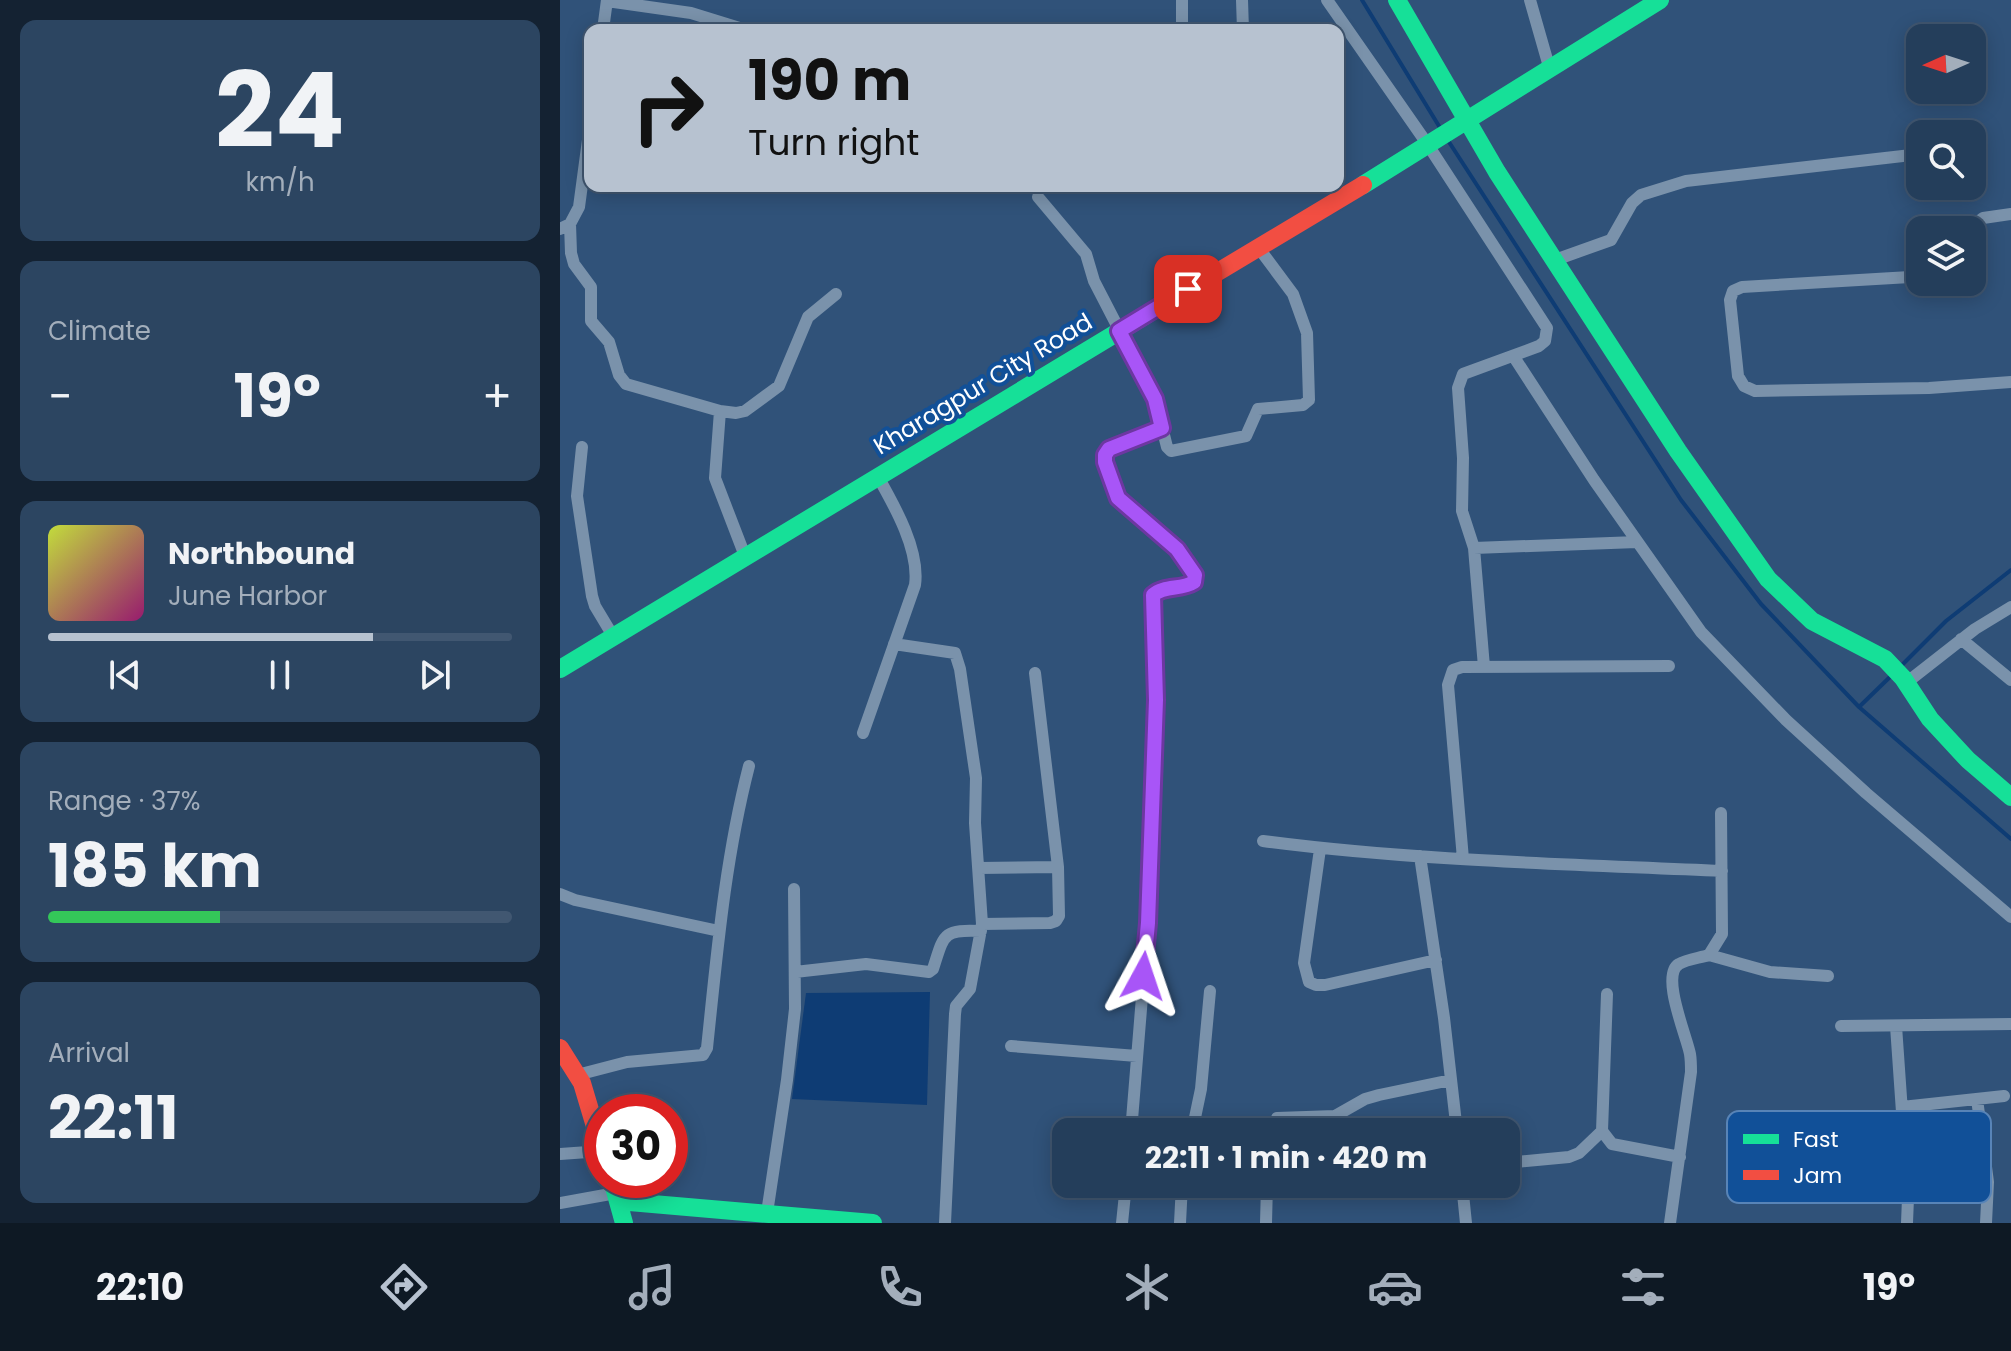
<!DOCTYPE html>
<html lang="en">
<head>
<meta charset="utf-8">
<style>
  body { margin:0; font-family:Poppins,sans-serif; background:#2c4561; color:#f1f3f6; height:100vh; display:flex; flex-direction:column; font-size:30px; white-space:nowrap }
  * { box-sizing:border-box; margin:0 }
  p { font-size:26px; color:#a3aebb }
  .icon { flex:none; width:44px; height:44px; fill:none; stroke:currentColor; stroke-width:2; stroke-linecap:round; stroke-linejoin:round }
  .map { position:relative; flex:1; overflow:hidden }
  .sheet { display:flex; flex-direction:column; gap:20px; padding:20px; background:#142232; width:560px }
  .sheet>* { flex:none }
  .top-card { position:absolute; left:24px; top:24px; width:760px; height:168px; border-radius:16px; box-shadow:0 4px 20px #0003,0 0 0 2px #415771; background:#b7c2d0; color:#111; overflow:hidden }
  .needle { width:52px; rotate:267deg }
  .buttons { position:absolute; left:1346px; top:24px; display:grid; gap:16px }
  .buttons a { display:grid; place-items:center; width:80px; height:80px; border-radius:16px; background:#243e5b; box-shadow:0 4px 20px #0003,0 0 0 2px #415771; font-size:40px }
  .speed { position:absolute; left:24px; top:1094px; display:flex; gap:16px; font-size:40px; font-weight:700; text-align:center }
  .speed>* { display:grid; place-content:center; width:104px; height:104px; border-radius:50%; background:#243e5b; box-shadow:0 4px 20px #0003,0 0 0 2px #415771; line-height:1 }
  .speed .limit { border:12px solid #d22; background:#fff; color:#111 }
  .pin { position:absolute; display:grid; place-items:center; width:68px; height:68px; color:#fff; margin:-34px; border-radius:16px; box-shadow:0 4px 12px #0006 }
  .me { position:absolute; width:88px; margin:-44px; rotate:5deg; stroke-linejoin:round; filter:drop-shadow(0 0 6px #0008) }
  .turn { display:flex; align-items:center; gap:28px; height:168px; padding:0 32px; font-size:36px }
  .turn .icon { width:104px; height:104px; stroke-width:2.5 }
  .turn b { display:block; font-size:56px; line-height:68px }
  .big { font-size:60px; font-weight:700; line-height:1.1 }
  .sheet .card { flex:1; display:flex; flex-direction:column; justify-content:center; gap:12px; min-width:0; padding:0 28px; border-radius:16px; background:#2c4561 }
  .sheet .dial { align-items:center; gap:0 }
  .dial b { font-size:104px; line-height:1 }
  .song { display:flex; align-items:center; gap:24px }
  .cover { width:96px; height:96px; border-radius:12px; background:linear-gradient(135deg,hsl(70 70% 55%),hsl(320 70% 35%)) }
  .played { height:8px; border-radius:4px; background:linear-gradient(90deg,#b7c2d0 70%,#415771 70%) }
  .keys { display:flex; justify-content:space-around; direction:ltr }
  .heat { display:flex; justify-content:space-between; align-items:center; font-size:44px; direction:ltr }
  .charge { height:12px; border-radius:6px; background:linear-gradient(90deg,#34c759 37%,#415771 0) }
  .trip { position:absolute; left:492px; top:1118px; width:468px; height:80px; border-radius:16px; background:#243e5b; box-shadow:0 4px 20px #0003,0 0 0 2px #415771; font-weight:700; line-height:80px; text-align:center }
  .dock { display:flex; height:128px; justify-content:space-around; align-items:center; background:#0e1924; color:#a3aebb }
  .dock .icon { width:56px; height:56px }
  .dock .on { color:#b7c2d0 }
  .dock b { font-size:36px; color:#f1f3f6 }
  main { display:flex; flex:1; min-height:0 }
  .map>svg:first-child { display:block }
  .water { fill:#0e3c74 }
  .lines { fill:none; stroke-linecap:round; stroke-linejoin:round }
  .stream { stroke:#0e3c74; stroke-width:4 }
  .street { stroke:#7a92ab; stroke-width:12 }
  .fast { stroke:#16e098; stroke-width:18 }
  .jam { stroke:#f24e42; stroke-width:18 }
  .route-casing { stroke:#6d37a1; stroke-width:20 }
  .route { stroke:#a855f7; stroke-width:14 }
  .labels { text-anchor:middle; stroke-width:8; stroke-linejoin:round; paint-order:stroke }
  .street-label { font-size:24px; fill:#fff; stroke:#115098 }
  .key { fill:#115098; stroke:#5884b7; stroke-width:2 }
  .key-label { font-size:22px; fill:#fff }
</style>
</head>
<body>
<main>
<section class="sheet">
<div class="card dial"><b>24</b><p>km/h</p></div>
<div class="card"><p>Climate</p>
<div class="heat"><a>−</a><b class="big">19°</b><a>+</a></div>
</div>
<div class="card">
<div class="song"><i class="cover"></i><div><b>Northbound</b><p>June Harbor</p></div></div>
<div class="played"></div>
<div class="keys"><svg class="icon" aria-label="previous" viewBox="0 0 24 24"><path d="M18 5L8 12l10 7zM5 5v14"/></svg><svg class="icon" aria-label="pause" viewBox="0 0 24 24"><path d="M8 5v14M16 5v14"/></svg><svg class="icon" aria-label="next" viewBox="0 0 24 24"><path d="M6 5l10 7-10 7zM19 5v14"/></svg></div>
</div>
<div class="card"><p>Range · 37%</p><b class="big">185 km</b><div class="charge"></div></div>
<div class="card"><p>Arrival</p><b class="big">22:11</b></div>
</section>
<div class="map">
<svg width="1451" height="1223" viewBox="0 0 1451 1223">
  <rect width="100%" height="100%" fill="#305279"/>
  <path class="water" d="M 370,992 L 367,1105 L 232,1099 L 246,993 Z"/>
  <g class="lines">
    <path class="stream" d="M 802,0 L 882,131
      M 889,142 L 1121,500 L 1201,604 L 1299,707 L 1451,839
      M 1341,666 L 1386,621 L 1451,570
      M 1299,707 L 1332,675"/>
    <path class="street" d="M 622,0 L 622,30
      M 682,0 L 683,30
      M 767,0 L 868,145 L 987,328 L 985,341 L 979,346 L 903,374 L 898,388 L 903,458 L 902,511 L 914,548 L 924,667
      M 970,0 L 990,70
      M 47,1 L 131,13 L 186,30
      M 43,30 L 47,0
      M 1412,147 L 1419,147
      M 478,197 L 526,254 L 534,281 L 595,399 L 607,447 L 611,451 L 686,436 L 698,409 L 743,405 L 749,400 L 747,333 L 733,294 L 698,247
      M 10,224 L 11,253 L 14,264 L 31,287 L 31,321 L 49,342 L 59,375 L 66,384 L 160,411 L 176,413 L 185,411 L 219,386 L 248,317 L 276,294
      M 0,229 L 10,224 L 19,207 L 30,125
      M 1407,230 L 1423,218 L 1451,214
      M 995,260 L 1051,240 L 1072,203 L 1081,195 L 1126,181 L 1360,154
      M 1360,271 L 1350,277 L 1182,287 L 1173,291 L 1170,300 L 1178,376 L 1184,386 L 1195,391 L 1369,388 L 1451,382
      M 954,357 L 1034,480 L 1141,632 L 1226,720 L 1306,793 L 1451,917
      M 160,411 L 155,478 L 185,556
      M 22,447 L 17,496 L 32,596 L 35,606 L 53,636
      M 914,548 L 1077,542
      M 1401,639 L 1451,680
      M 334,644 L 395,653 L 400,669 L 416,778 L 415,823 L 422,924 L 410,989 L 396,1006 L 395,1014 L 385,1223
      M 1346,683 L 1415,629 L 1451,607
      M 303,733 L 355,585 C 360,550 334,505 317,475
      M 703,841 C 855,861 1009,864 1162,871
      M 760,849 L 744,963 L 749,982 L 756,985 L 765,985 L 876,960
      M 860,856 L 884,1018 L 897,1132
      M 903,859 L 888,685 L 893,670 L 902,667 L 1109,666
      M 419,868 L 498,867
      M 0,894 L 15,900 L 159,931
      M 422,924 L 490,923 L 496,921 L 499,916 L 498,867 L 475,673
      M 1149,955 L 1210,972 L 1268,976
      M 235,972 L 306,964 L 369,972 L 373,969 C 384,935 382,929 421,931
      M 1047,994 L 1042,1131 L 1052,1144 L 1120,1157
      M 1281,1026 L 1451,1024
      M 1336,1026 L 1348,1198 L 1347,1223
      M 451,1046 L 577,1056
      M 17,1075 L 67,1062 L 143,1055 L 147,1048 C 157,953 165,859 189,766
      M 1417,1099 L 1428,1182 L 1426,1223
      M 1342,1107 L 1444,1096
      M 571,1132 L 588,923 L 596,700 L 593,595 C 604,585 622,589 634,582 C 637,552 573,518 557,495 C 552,489 550,480 548,472 C 545,463 543,457 549,449 L 602,428
      M 632,1132 L 641,1089 L 650,991
      M 711,1132 L 717,1118 L 775,1116 L 805,1099 L 819,1095 L 891,1080
      M 0,1154 L 42,1151
      M 946,1163 L 1009,1157 L 1019,1153 L 1042,1131
      M 902,1184 L 906,1223
      M 0,1203 L 56,1193
      M 207,1213 L 227,1080 L 235,1009 L 234,889
      M 562,1223 L 566,1184
      M 620,1223 L 622,1184
      M 706,1223 L 707,1184
      M 1110,1223 L 1131,1072 C 1131,1066 1131,1060 1130,1054 C 1127,1037 1100,975 1119,964 C 1127,959 1140,958 1149,955 L 1162,934 L 1161,813"/>
    <path class="fast" d="M 837,0 L 937,172 L 1118,451 L 1208,579 L 1252,621 L 1325,659 L 1343,678 L 1370,719 L 1408,760 L 1451,797
      M 803,185 L 1100,0
      M 0,669 L 616,297
      M 52,1180 L 64,1223
      M 58,1201 L 313,1223"/>
    <path class="jam" d="M 616,297 L 803,185
      M 0,1048 L 22,1083 L 42,1150"/>
  </g>
  <g class="lines">
    <g class="route-casing">
      <path id="route" d="M 583,976 L 588,923 L 596,700 L 593,595 C 604,585 622,590 634,582 L 635,575 L 617,549 L 558,498 L 545,462 L 545,455 L 549,449 L 602,428 L 595,399 L 559,331 L 628,289"/>
    </g>
    <use href="#route" class="route"/>
  </g>
  <g class="labels">
    <g class="street-label">
      <text transform="translate(423 384) rotate(-31)" y="8">Kharagpur City Road</text>
    </g>
  </g>
  <rect x="1167" y="1111" width="264" height="92" rx="12" class="key"/>
  <rect x="1183" y="1134" width="36" height="10" fill="#16e098"/>
  <rect x="1183" y="1170" width="36" height="10" fill="#f24e42"/>
  <g class="key-label">
    <text x="1233" y="1147">Fast</text>
    <text x="1233" y="1183">Jam</text>
  </g>
</svg>
<div class="buttons">
<a><svg class="needle" viewBox="-14 -14 28 28"><path d="M0-13l5 13h-10z" fill="#e53935"/><path d="M0 13l5-13h-10z" fill="#a3aebb"/></svg></a>
<a><svg class="icon" aria-label="search" viewBox="0 0 24 24"><circle cx="10" cy="10" r="6"/><path d="M15 15l6 6"/></svg></a>
<a><svg class="icon" aria-label="layers" viewBox="0 0 24 24"><path d="M12 4l9 5-9 5-9-5zM3 14l9 5 9-5"/></svg></a>
</div>
<div class="speed"><div class="limit">30</div></div>
<div class="pin" style="left:628px;top:289px;background:#d93025"><svg class="icon" aria-label="arrive" viewBox="0 0 24 24"><path d="M6 21V4h12l-3 4 3 4H6"/></svg></div>
<svg class="me" style="left:583px;top:976px" viewBox="-20 -20 40 40"><path d="M0-17L14 15 0 8-14 15z" fill="#a855f7" stroke="#fff" stroke-width="4"/></svg>
<div class="trip">22:11 · 1 min · 420 m</div>
<div class="top-card">
<div class="turn"><svg class="icon" aria-label="right" viewBox="0 0 24 24"><path d="M7 20v-9h11M14 6l5 5-5 5"/></svg><div><b>190 m</b>Turn right</div></div>
</div>
</div>
</main>
<nav class="dock">
<b>22:10</b>
<svg class="icon on" aria-label="directions" viewBox="0 0 24 24"><path d="M12 3l9 9-9 9-9-9zM9 14v-3h6M13 9l2 2-2 2"/></svg>
<svg class="icon" aria-label="music" viewBox="0 0 24 24"><path d="M9 18V5l10-2v13"/><circle cx="6" cy="18" r="3"/><circle cx="16" cy="16" r="3"/></svg>
<svg class="icon" aria-label="phone" viewBox="0 0 24 24"><path d="M5 4h4l2 5-3 2q2 4 5 5l2-3 5 2v4C11 20 4 13 5 4z"/></svg>
<svg class="icon" aria-label="climate" viewBox="0 0 24 24"><path d="M12 3v18M4 7l16 10M4 17L20 7"/></svg>
<svg class="icon" aria-label="car" viewBox="0 0 24 24"><path d="M5 17H2v-5l4-1 3-4h7l3 4 3 1v5h-3M9 17h6M6 11h13"/><circle cx="7" cy="17" r="2"/><circle cx="17" cy="17" r="2"/></svg>
<svg class="icon" aria-label="filters" viewBox="0 0 24 24"><path d="M4 7h16M4 17h16"/><circle cx="9" cy="7" r="2"/><circle cx="15" cy="17" r="2"/></svg>
<b>19°</b>
</nav>
</body>
</html>
